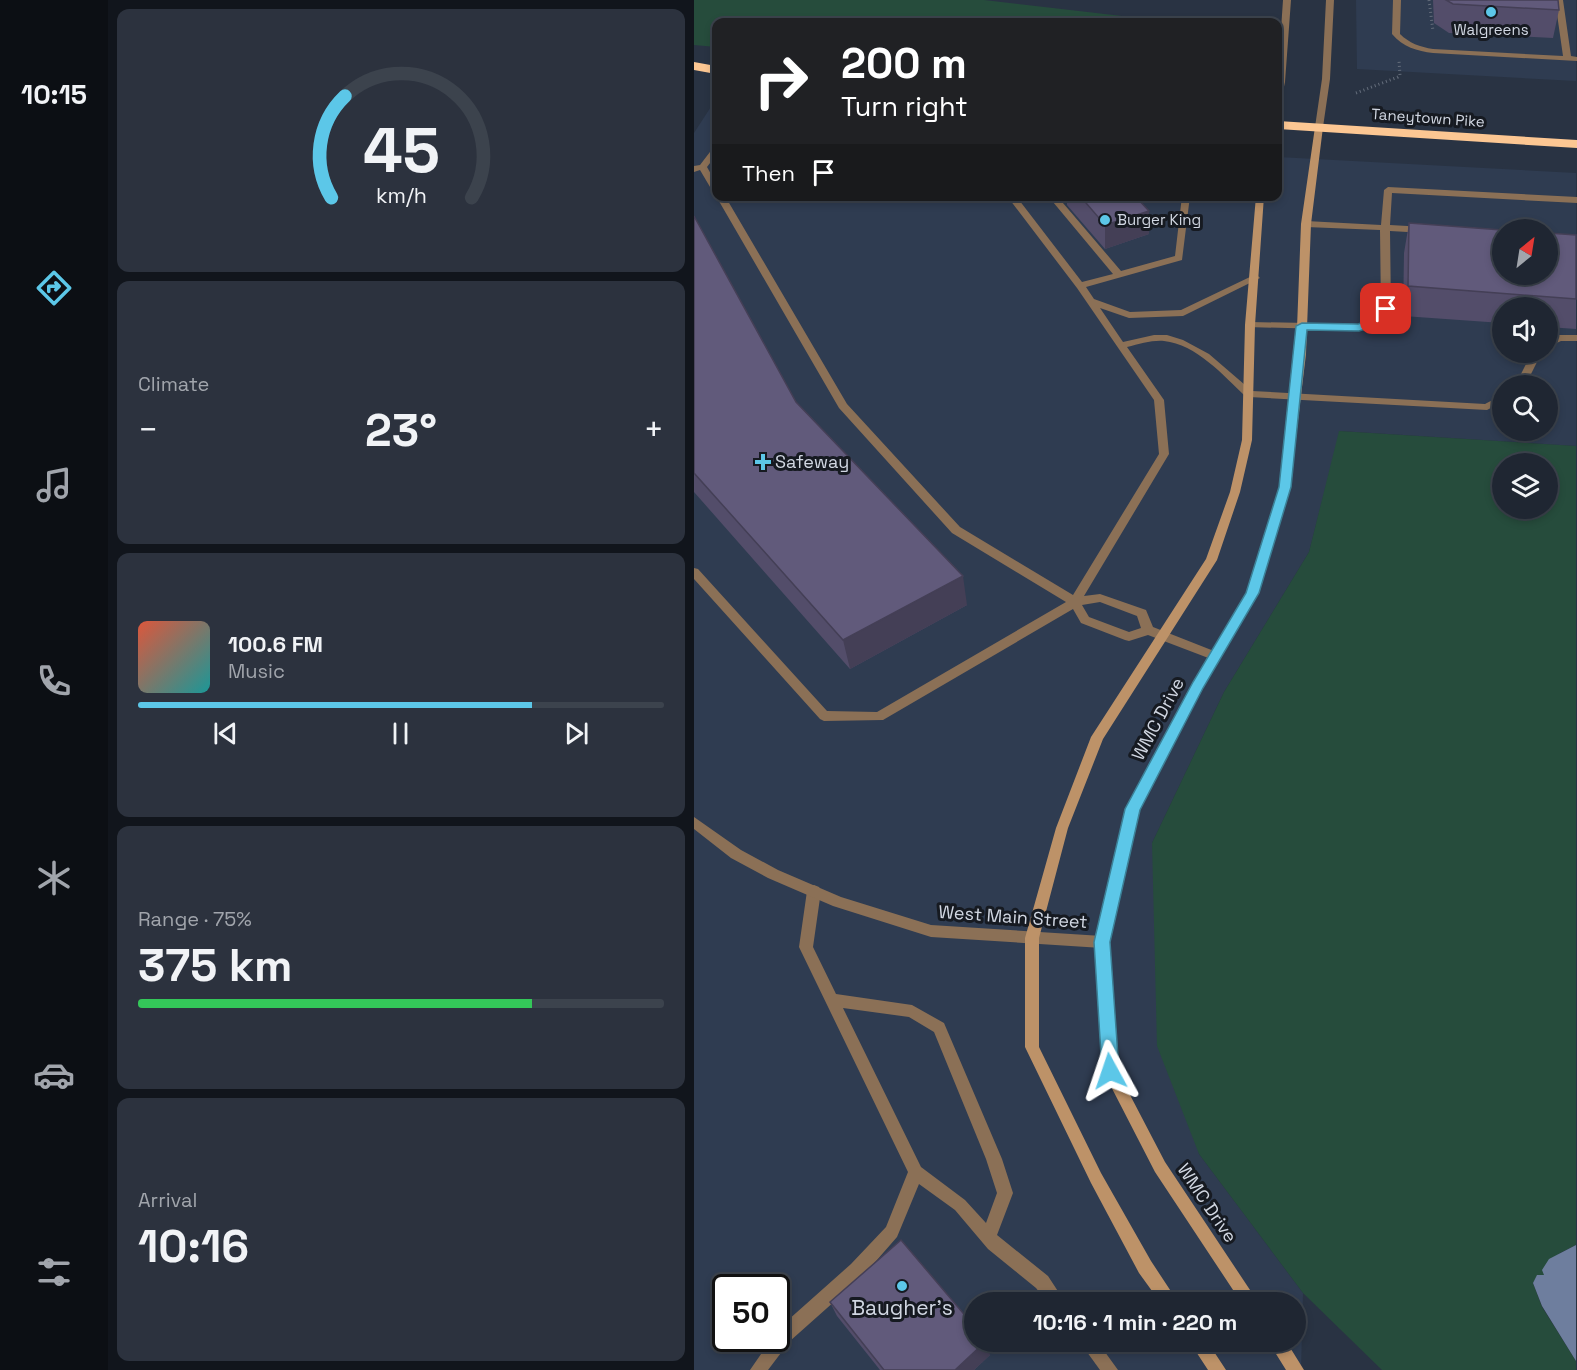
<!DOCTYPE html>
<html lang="en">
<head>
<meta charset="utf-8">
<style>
  body { margin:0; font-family:"Space Grotesk",sans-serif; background:#2c323e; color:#f1f3f6; height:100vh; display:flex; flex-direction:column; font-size:22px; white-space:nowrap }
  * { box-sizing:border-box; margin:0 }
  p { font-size:20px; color:#a1a5ac }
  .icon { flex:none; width:33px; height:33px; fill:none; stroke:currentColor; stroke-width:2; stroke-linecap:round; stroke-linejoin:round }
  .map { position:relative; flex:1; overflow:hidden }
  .drawer { display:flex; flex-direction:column; gap:9px; padding:9px; background:#11151c; width:586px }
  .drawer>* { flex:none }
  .banner { position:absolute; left:18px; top:18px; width:570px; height:183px; border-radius:12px; box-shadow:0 3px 9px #0003,0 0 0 2px #3c434d; background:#202124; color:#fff; overflow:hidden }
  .needle { width:39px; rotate:30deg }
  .fabs { position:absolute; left:798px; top:219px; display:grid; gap:12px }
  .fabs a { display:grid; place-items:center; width:66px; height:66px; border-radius:50%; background:#1f2632; box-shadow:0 3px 9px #0003,0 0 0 2px #3c434d; font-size:30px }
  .speed { position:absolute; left:18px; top:1274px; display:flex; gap:12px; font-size:30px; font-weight:700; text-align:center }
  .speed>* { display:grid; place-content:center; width:78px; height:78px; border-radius:50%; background:#1f2632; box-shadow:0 3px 9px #0003,0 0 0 2px #3c434d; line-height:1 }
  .speed .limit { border:3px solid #111; border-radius:9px; background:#fff; color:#111 }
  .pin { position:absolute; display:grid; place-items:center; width:51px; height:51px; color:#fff; margin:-26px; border-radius:12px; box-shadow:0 3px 9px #0006 }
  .me { position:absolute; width:66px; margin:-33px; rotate:355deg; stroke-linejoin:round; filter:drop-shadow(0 0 4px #0008) }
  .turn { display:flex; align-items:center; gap:21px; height:126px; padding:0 30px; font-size:27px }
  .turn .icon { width:78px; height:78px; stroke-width:2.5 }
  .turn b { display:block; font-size:42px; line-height:51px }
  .then { display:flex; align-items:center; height:57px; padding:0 30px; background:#0003; gap:12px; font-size:22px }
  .big { font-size:45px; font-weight:700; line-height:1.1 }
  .drawer .widget { flex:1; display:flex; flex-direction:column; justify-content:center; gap:9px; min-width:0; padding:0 21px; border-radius:12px; background:#2c323e }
  .drawer .dial { align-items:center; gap:0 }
  .dial svg { height:156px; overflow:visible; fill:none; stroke:#3c434d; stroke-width:7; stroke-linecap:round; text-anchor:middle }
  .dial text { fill:#f1f3f6; stroke:none }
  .song { display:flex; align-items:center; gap:18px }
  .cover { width:72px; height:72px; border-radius:9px; background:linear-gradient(135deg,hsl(10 70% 55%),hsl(180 70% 35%)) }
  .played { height:6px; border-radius:3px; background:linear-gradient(90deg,#5cc7e8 75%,#3c434d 75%) }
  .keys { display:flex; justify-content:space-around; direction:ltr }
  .heat { display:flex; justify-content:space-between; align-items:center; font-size:33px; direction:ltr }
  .charge { height:9px; border-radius:4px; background:linear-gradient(90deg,#34c759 75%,#3c434d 0) }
  .trip { position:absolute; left:270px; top:1292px; width:342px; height:60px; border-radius:30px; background:#1f2632; box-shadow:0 3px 9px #0003,0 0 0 2px #3c434d; font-weight:700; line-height:60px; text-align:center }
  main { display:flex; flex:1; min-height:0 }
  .tabs { display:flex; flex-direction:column; width:108px; justify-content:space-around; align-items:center; background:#0c0f14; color:#a1a5ac }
  .tabs .icon { width:42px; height:42px }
  .tabs .selected { color:#5cc7e8 }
  .tabs b { font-size:27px; color:#f1f3f6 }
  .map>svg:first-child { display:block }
  .built { fill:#2f3c51; fill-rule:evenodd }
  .green { fill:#264c3c; fill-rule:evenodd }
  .water { fill:#6e7e9e }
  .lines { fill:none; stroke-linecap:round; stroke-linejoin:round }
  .path { stroke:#646d7b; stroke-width:3; stroke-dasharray:1 3; stroke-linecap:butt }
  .lane { fill:#8b7056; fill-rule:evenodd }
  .street { fill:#8b7056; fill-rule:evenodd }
  .secondary { fill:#bd9268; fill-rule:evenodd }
  .highway { fill:#fcc793; fill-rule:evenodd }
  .wall { fill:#534d6a }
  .shaded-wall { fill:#443f56 }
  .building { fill:#615a7b; stroke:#443f56; stroke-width:1.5 }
  .route { fill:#5cc7e8; stroke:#3c8197; stroke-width:1.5 }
  .poi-dot { fill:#5cc7e8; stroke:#161a21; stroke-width:2 }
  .labels { text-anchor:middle; stroke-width:6; stroke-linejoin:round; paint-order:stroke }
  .far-poi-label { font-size:15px; fill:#d1d7e2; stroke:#161a21 }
  .far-street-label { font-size:15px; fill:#d1d7e2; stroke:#161a21 }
  .poi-label { font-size:18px; fill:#d1d7e2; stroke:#161a21; text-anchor:start }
  .street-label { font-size:18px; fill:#d1d7e2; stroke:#161a21 }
  .near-poi-label { font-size:21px; fill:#d1d7e2; stroke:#161a21 }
</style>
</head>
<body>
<main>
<nav class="tabs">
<b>10:15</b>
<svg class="icon selected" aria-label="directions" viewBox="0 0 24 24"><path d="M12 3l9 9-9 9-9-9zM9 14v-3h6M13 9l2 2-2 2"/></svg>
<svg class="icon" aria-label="music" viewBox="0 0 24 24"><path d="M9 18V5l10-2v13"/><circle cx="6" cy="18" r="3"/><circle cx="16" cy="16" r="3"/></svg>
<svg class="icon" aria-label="phone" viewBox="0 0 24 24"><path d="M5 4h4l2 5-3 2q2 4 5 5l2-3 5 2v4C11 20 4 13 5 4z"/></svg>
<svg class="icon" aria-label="climate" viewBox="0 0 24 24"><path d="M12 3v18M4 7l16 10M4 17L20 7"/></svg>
<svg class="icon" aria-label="car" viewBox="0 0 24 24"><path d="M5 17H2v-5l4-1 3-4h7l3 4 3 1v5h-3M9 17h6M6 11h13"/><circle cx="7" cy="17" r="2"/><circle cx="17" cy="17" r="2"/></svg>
<svg class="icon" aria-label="filters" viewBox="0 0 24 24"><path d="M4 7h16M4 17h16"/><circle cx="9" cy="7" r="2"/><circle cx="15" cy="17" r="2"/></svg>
</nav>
<section class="drawer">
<div class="widget dial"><svg viewBox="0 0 100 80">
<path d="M14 69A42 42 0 1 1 86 69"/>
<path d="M14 69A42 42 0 0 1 21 17" stroke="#5cc7e8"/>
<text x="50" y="56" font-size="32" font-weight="700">45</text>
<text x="50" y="72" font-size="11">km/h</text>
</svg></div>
<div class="widget"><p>Climate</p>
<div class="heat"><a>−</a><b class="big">23°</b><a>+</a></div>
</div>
<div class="widget">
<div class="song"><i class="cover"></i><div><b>100.6 FM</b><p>Music</p></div></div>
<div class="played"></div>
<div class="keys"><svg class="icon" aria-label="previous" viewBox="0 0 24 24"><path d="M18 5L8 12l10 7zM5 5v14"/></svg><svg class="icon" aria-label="pause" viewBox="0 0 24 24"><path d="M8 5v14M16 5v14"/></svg><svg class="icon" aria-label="next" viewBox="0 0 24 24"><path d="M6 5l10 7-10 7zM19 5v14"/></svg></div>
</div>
<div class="widget"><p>Range · 75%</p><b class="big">375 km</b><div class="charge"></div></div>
<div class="widget"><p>Arrival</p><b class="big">10:16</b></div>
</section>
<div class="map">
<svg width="883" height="1370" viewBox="0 0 883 1370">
  <rect width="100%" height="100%" fill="#293343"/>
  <path class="built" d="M 662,0 L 882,0 L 882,81 L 663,69 Z
    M 22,99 L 22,196 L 584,196 L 584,157 L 882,173 L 882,446 L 646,431 L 615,552 L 530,692 L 458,843 L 505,1154 L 609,1293 L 607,1370 L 0,1370 L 0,133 ZM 808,230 L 854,230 L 854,274 L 808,274 ZM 808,308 L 854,308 L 854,352 L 808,352 ZM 808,386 L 854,386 L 854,430 L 808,430 ZM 32,1287 L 82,1287 L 82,1338 L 32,1338 ZM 280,1302 L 602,1302 L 602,1341 L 280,1341 Z"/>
  <path class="green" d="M 0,0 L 290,0 L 480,22 L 22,22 L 22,47 L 0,45 Z
    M 645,431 L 882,446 L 882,1245 L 866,1253 L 851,1275 L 846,1275 L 839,1283 L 848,1307 L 882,1361 L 882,1370 L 688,1370 L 609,1293 L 505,1154 L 463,1046 L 458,843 L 530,692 L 615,552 ZM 808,464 L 854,464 L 854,508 L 808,508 Z"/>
  <path class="water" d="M 882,1245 L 882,1361 L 848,1306 L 839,1283 L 843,1275 L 850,1275 L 848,1270 L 855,1259 Z"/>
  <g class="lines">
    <path class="path" d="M 735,0 L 739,31
      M 662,93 L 704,77 L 706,75 L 705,61"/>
    <path class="lane" d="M 699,0 L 707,0 L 706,34 C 715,43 726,47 739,49 L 869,56 L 861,0 L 869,0 L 877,56 L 883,57 L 883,61 L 739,53 C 723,51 709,47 698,34 Z
      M 19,148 L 22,148 L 22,155 L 13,167 L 22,183 L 22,193 L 19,192 L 6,170 L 0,172 L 0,166 L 6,165 Z
      M 694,187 L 883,197 L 883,203 L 698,193 L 696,225 L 731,227 L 736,230 L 731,233 L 696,231 L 697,309 L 691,322 L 665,330 L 553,327 L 551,325 L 556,322 L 665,324 L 684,318 L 687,309 L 686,230 L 612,227 L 607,224 L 612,221 L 687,225 L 690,190 Z
      M 22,195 L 22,196 L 31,196 L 153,404 L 266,527 L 379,595 L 465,454 L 460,400 L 383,288 L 313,196 L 322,196 L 388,282 L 419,274 L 354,196 L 363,196 L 427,271 L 481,256 L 488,196 L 496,196 L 488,260 L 392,287 L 400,299 L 436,312 L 487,310 L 558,276 L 564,276 L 566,278 L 489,316 L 435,318 L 406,308 L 429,342 L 460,335 L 473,335 L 489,340 L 515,354 L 558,391 L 791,404 L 808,395 L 808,402 L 793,410 L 555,397 L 551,396 C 530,376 502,344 470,341 C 458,340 446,344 433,347 L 470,400 L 475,454 L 390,596 L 406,594 L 452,610 L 459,627 L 525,653 L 527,656 L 525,659 L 517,659 L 454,635 L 435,641 L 431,640 L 387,623 L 379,609 L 189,720 L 130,721 L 126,719 L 0,579 L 0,568 L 4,569 L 133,711 L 183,712 L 372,602 L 258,533 L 145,408 L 22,196 ZM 406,602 L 443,616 L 447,628 L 435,632 L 395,617 L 388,605 Z
      M 865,335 L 883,335 L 883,341 L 867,341 L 854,347 L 854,340 Z
      M 838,352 L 848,352 L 831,386 L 821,386 Z
      M 120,885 L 125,887 L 127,891 L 119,947 L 142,994 L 218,1005 L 250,1023 L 308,1159 L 319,1193 L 303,1235 L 354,1276 L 371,1302 L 353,1302 L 342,1288 L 294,1249 L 261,1210 L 225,1184 L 203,1237 L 169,1276 L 96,1341 L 74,1370 L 56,1370 L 78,1338 L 82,1338 L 84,1329 L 157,1264 L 192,1227 L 214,1172 L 105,947 L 113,891 L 115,887 ZM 149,1008 L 215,1017 L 240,1032 L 292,1159 L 303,1193 L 292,1223 L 271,1200 L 227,1167 Z
      M 385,1341 L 403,1341 L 424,1370 L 406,1370 Z"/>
    <path class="street" d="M 589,0 L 597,0 L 591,82 L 588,96 L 584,98 L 584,74 Z
      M 632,0 L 640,0 L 636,79 L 629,127 L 625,130 L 621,127 L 628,79 Z
      M 0,817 L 47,850 L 84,870 L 147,897 L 237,925 L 408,936 L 413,938 L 415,942 L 413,946 L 408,948 L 237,937 L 139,906 L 74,878 L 37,858 L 0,829 Z"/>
    <path class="secondary" d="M 625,124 L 629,127 L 617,224 L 612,354 L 596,487 L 565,593 L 509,688 L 445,809 L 415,942 L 423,1070 L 471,1162 L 564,1302 L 547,1302 L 461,1172 L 409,1071 L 401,942 L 433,809 L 500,682 L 553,593 L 586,487 L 602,354 L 607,224 L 621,127 Z
      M 562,196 L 570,196 L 561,325 L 558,440 L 546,492 L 523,560 L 409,739 L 374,828 L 345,938 L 345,1047 L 407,1173 L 457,1261 L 484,1302 L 466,1302 L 445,1273 L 397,1183 L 331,1047 L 331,938 L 362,828 L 397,737 L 512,559 L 536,492 L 548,440 L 551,325 Z
      M 495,1341 L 513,1341 L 532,1370 L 514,1370 Z
      M 574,1341 L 592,1341 L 610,1370 L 592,1370 Z"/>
    <path class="highway" d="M 0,62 L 22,66 L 22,74 L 0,70 Z
      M 584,121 L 883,140 L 883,148 L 584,129 Z"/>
  </g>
  <path class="wall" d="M 739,0 L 864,0 L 865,10 L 859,38 L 755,33 L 740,23 Z
    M 373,196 L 441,196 L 455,234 L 411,249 L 373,205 Z
    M 0,216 L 102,402 L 273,605 L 156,669 L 0,492 Z
    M 715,223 L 882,235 L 882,329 L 854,327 L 854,308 L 808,308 L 808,323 L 709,316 L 710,253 Z
    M 136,1302 L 296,1355 L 280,1370 L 186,1370 L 143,1316 Z"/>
  <path class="shaded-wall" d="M 455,211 L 455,234 L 411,249 L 411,225 Z
    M 269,576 L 273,605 L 156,669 L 149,640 Z
    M 293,1341 L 296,1355 L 280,1370 L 261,1370 Z"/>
  <path class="building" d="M 752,0 L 864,0 L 865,10 L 759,4 Z
    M 386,196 L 441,196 L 455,211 L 411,225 Z
    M 0,216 L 102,402 L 269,576 L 149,640 L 0,473 Z
    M 715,223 L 808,230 L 808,274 L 854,274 L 854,233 L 882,235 L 882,299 L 714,286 Z
    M 207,1240 L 280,1326 L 280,1341 L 292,1341 L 261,1370 L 190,1370 L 136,1302 Z"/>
  <path class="route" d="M 692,305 L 697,309 L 692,323 L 665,331 L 613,330 L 597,487 L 565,593 L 509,688 L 446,810 L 416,942 L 425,1071 L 422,1077 L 416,1079 L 411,1077 L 408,1071 L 400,942 L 431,809 L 499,682 L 552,593 L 585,487 L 602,326 L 608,323 L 664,324 L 683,318 L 688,306 Z"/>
  <g class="poi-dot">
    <circle cx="797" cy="12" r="6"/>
    <circle cx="411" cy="220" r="6"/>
    <path d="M66 453h6v6h6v6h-6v6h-6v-6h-6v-6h6z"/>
    <circle cx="208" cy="1286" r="6"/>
  </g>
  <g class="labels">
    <g class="far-poi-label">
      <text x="797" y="35">Walgreens</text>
      <text x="423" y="225" text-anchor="start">Burger King</text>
    </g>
    <g class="far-street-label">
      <text transform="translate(734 118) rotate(4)" y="5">Taneytown Pike</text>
    </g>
    <g class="poi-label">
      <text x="81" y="468">Safeway</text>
    </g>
    <g class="street-label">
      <text transform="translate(464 719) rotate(-62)" y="6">WMC Drive</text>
      <text transform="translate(319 917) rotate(4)" y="6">West Main Street</text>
      <text transform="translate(513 1203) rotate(56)" y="6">WMC Drive</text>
    </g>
    <g class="near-poi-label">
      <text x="208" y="1315">Baugher's</text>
    </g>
  </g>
</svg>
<div class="fabs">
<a><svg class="needle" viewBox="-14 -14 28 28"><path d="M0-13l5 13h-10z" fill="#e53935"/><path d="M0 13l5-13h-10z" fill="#a1a5ac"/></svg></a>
<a><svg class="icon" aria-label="sound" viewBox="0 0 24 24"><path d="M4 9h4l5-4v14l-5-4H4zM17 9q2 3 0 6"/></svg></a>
<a><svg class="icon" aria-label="search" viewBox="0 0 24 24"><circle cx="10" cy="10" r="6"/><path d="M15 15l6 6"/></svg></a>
<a><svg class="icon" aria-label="layers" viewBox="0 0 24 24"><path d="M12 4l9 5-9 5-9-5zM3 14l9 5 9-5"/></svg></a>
</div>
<div class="speed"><div class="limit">50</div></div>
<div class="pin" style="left:692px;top:309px;background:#d93025"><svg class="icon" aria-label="arrive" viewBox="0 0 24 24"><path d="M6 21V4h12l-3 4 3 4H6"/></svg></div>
<svg class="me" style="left:416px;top:1071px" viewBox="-20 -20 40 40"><path d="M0-17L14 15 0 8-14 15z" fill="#5cc7e8" stroke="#fff" stroke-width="4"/></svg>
<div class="trip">10:16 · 1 min · 220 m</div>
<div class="banner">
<div class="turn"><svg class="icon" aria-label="right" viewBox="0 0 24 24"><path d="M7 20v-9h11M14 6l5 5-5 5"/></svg><div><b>200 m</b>Turn right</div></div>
<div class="then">Then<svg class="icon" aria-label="arrive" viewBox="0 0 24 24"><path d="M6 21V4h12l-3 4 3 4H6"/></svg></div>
</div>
</div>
</main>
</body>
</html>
